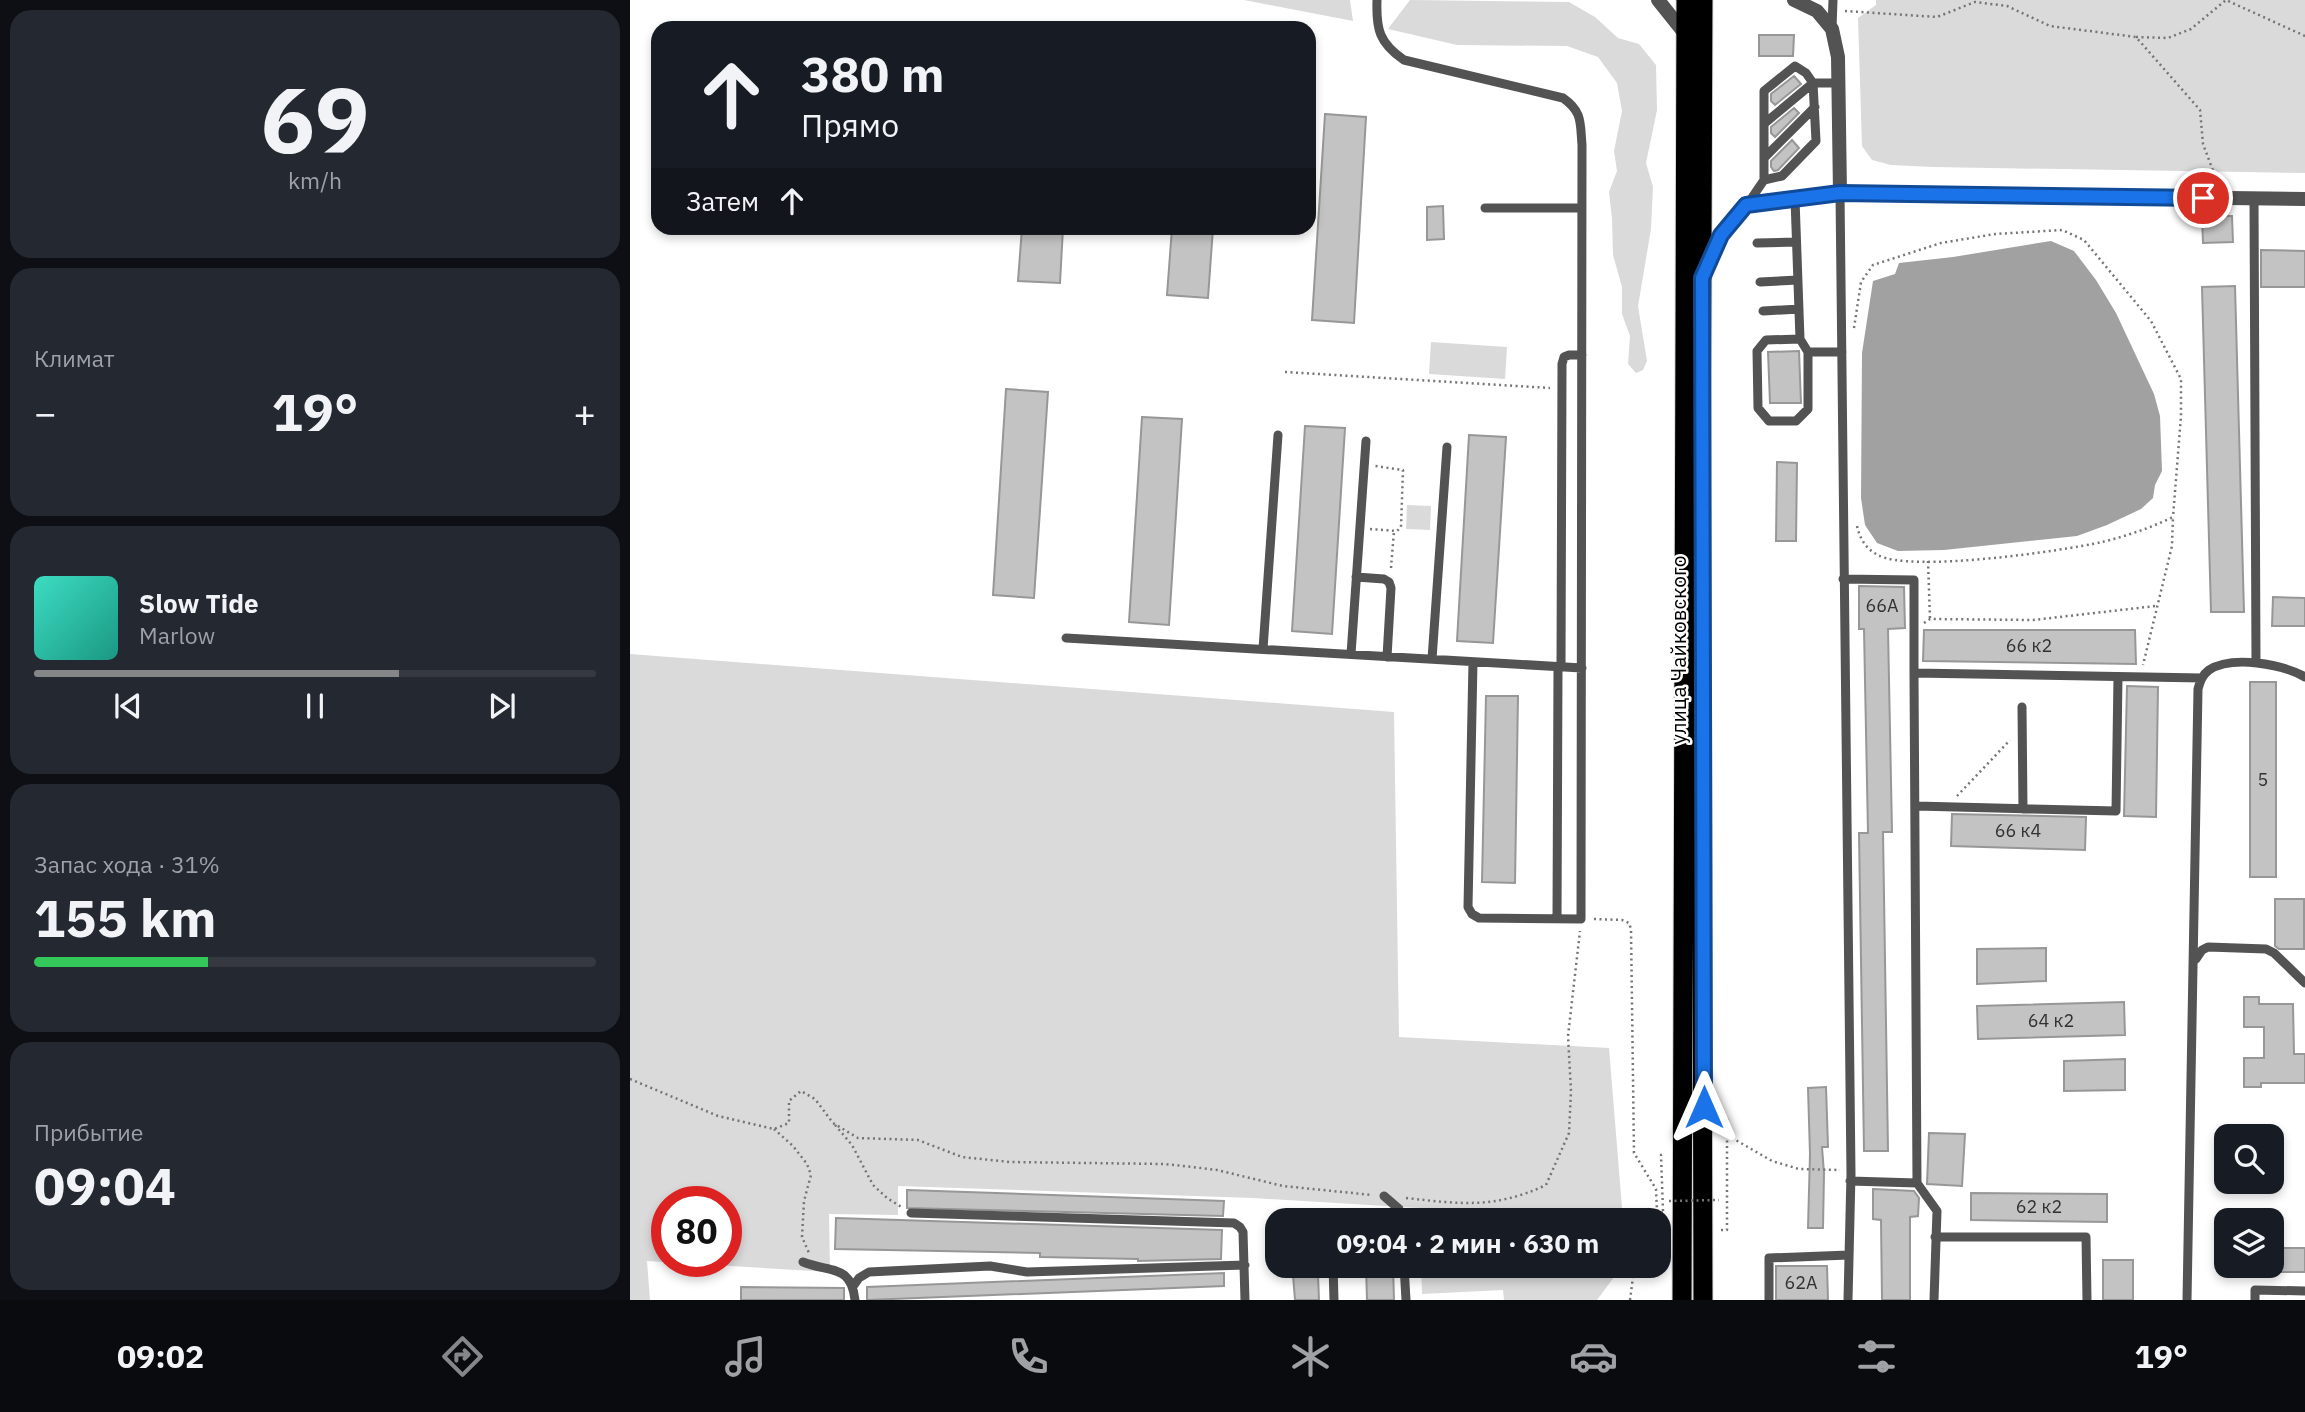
<!DOCTYPE html>
<html lang="ru">
<head>
<meta charset="utf-8">
<style>
  body { margin:0; font-family:"IBM Plex Sans",sans-serif; background:#242831; color:#f1f3f6; height:100vh; display:flex; flex-direction:column; font-size:26px; white-space:nowrap }
  * { box-sizing:border-box; margin:0 }
  p { font-size:23px; color:#9ea1a6 }
  .icon { flex:none; width:38px; height:38px; fill:none; stroke:currentColor; stroke-width:2; stroke-linecap:round; stroke-linejoin:round }
  .map { position:relative; flex:1; overflow:hidden }
  .sheet { display:flex; flex-direction:column; gap:10px; padding:10px; background:#0d0f14; width:630px }
  .sheet>* { flex:none }
  .guide { position:absolute; left:21px; top:21px; width:665px; height:214px; border-radius:21px; box-shadow:0 4px 10px #0003; background:#171b24; color:#f1f3f6; overflow:hidden }
  .fabs { position:absolute; left:1584px; top:1124px; display:grid; gap:14px }
  .fabs a { display:grid; place-items:center; width:70px; height:70px; border-radius:14px; background:#171b24; box-shadow:0 4px 10px #0003; font-size:35px }
  .speed { position:absolute; left:21px; top:1186px; display:flex; gap:14px; font-size:35px; font-weight:700; text-align:center }
  .speed>* { display:grid; place-content:center; width:91px; height:91px; border-radius:50%; background:#171b24; box-shadow:0 4px 10px #0003; line-height:1 }
  .speed .limit { border:10px solid #d22; background:#fff; color:#111 }
  .pin { position:absolute; display:grid; place-items:center; width:60px; height:60px; color:#fff; margin:-30px; border:4px solid #fff; border-radius:50%; box-shadow:0 2px 7px #0007 }
  .me { position:absolute; width:77px; margin:-38px; rotate:0deg; stroke-linejoin:round; filter:drop-shadow(0 0 5px #0008) }
  .turn { display:flex; align-items:center; gap:24px; height:147px; padding:0 35px; font-size:32px }
  .turn .icon { width:91px; height:91px; stroke-width:2.5 }
  .turn b { display:block; font-size:49px; line-height:60px }
  .then { display:flex; align-items:center; height:66px; padding:0 35px; background:#0003; gap:14px; font-size:26px }
  .big { font-size:52px; font-weight:700; line-height:1.1 }
  .sheet .tile { flex:1; display:flex; flex-direction:column; justify-content:center; gap:10px; min-width:0; padding:0 24px; border-radius:21px; background:#242831 }
  .sheet .dial { align-items:center; gap:0 }
  .dial b { font-size:91px; line-height:1 }
  .song { display:flex; align-items:center; gap:21px }
  .cover { width:84px; height:84px; border-radius:10px; background:linear-gradient(135deg,hsl(170 70% 55%),hsl(170 70% 35%)) }
  .played { height:7px; border-radius:4px; background:linear-gradient(90deg,#858687 65%,#363941 65%) }
  .keys { display:flex; justify-content:space-around; direction:ltr }
  .heat { display:flex; justify-content:space-between; align-items:center; font-size:38px; direction:ltr }
  .charge { height:10px; border-radius:5px; background:linear-gradient(90deg,#34c759 31%,#363941 0) }
  .trip { position:absolute; left:635px; top:1208px; width:406px; height:70px; border-radius:21px; background:#171b24; box-shadow:0 4px 10px #0003; font-weight:700; line-height:70px; text-align:center }
  .dock { display:flex; height:112px; justify-content:space-around; align-items:center; background:#090b0e; color:#9ea1a6 }
  .dock .icon { width:49px; height:49px }
  .dock .current { color:#858687 }
  .dock b { font-size:32px; color:#f1f3f6 }
  main { display:flex; flex:1; min-height:0 }
  .map>svg:first-child { display:block }
  .green { fill:#dadada; fill-rule:evenodd }
  .water { fill:#a1a1a1 }
  .building { fill:#c3c3c3; stroke:#979797; stroke-width:2 }
  .lines { fill:none; stroke-linecap:round; stroke-linejoin:round }
  .trunk-casing { stroke:#dbdbdb; stroke-width:21 }
  .path { stroke:#757575; stroke-width:2.5; stroke-dasharray:2 3.5; stroke-linecap:butt }
  .service { stroke:#535353; stroke-width:9 }
  .minor { stroke:#535353; stroke-width:14 }
  .tertiary { stroke:#535353; stroke-width:14 }
  .trunk { stroke:#000; stroke-width:19 }
  .path-bridge { stroke:#757575; stroke-width:2.5; stroke-dasharray:2 3.5; stroke-linecap:butt }
  .route-casing { stroke:#114b97; stroke-width:18 }
  .route { stroke:#1a73e8; stroke-width:12 }
  .labels { text-anchor:middle; stroke-width:5; stroke-linejoin:round; paint-order:stroke }
  .number-label { font-size:18px; fill:#313131 }
  .street-label { font-size:21px; fill:#000; stroke:#fff }
</style>
</head>
<body>
<main>
<section class="sheet">
<div class="tile dial"><b>69</b><p>km/h</p></div>
<div class="tile"><p>Климат</p>
<div class="heat"><a>−</a><b class="big">19°</b><a>+</a></div>
</div>
<div class="tile">
<div class="song"><i class="cover"></i><div><b>Slow Tide</b><p>Marlow</p></div></div>
<div class="played"></div>
<div class="keys"><svg class="icon" aria-label="previous" viewBox="0 0 24 24"><path d="M18 5L8 12l10 7zM5 5v14"/></svg><svg class="icon" aria-label="pause" viewBox="0 0 24 24"><path d="M8 5v14M16 5v14"/></svg><svg class="icon" aria-label="next" viewBox="0 0 24 24"><path d="M6 5l10 7-10 7zM19 5v14"/></svg></div>
</div>
<div class="tile"><p>Запас хода · 31%</p><b class="big">155 km</b><div class="charge"></div></div>
<div class="tile"><p>Прибытие</p><b class="big">09:04</b></div>
</section>
<div class="map">
<svg width="1675" height="1300" viewBox="0 0 1675 1300">
  <rect width="100%" height="100%" fill="#fff"/>
  <path class="green" d="M 614,0 L 720,0 L 723,21 Z
    M 780,0 L 939,2 L 965,17 L 988,38 L 1009,44 L 1026,65 L 1027,110 L 1016,163 L 1023,187 L 1021,229 L 1008,306 L 1017,361 L 1013,370 L 1006,373 L 998,364 L 1000,336 L 992,314 L 992,287 L 983,255 L 982,219 L 979,192 L 987,171 L 984,151 L 992,111 L 987,83 L 968,57 L 937,46 L 827,45 L 758,29 Z
    M 1246,0 L 1675,0 L 1675,173 L 1303,167 L 1261,165 L 1242,160 L 1232,146 L 1228,18 L 1246,5 Z
    M 801,342 L 877,347 L 875,379 L 799,374 Z
    M 777,505 L 801,506 L 800,530 L 776,529 Z
    M 0,654 L 764,712 L 769,1037 L 979,1048 L 993,1220 L 790,1220 L 789,1208 L 623,1198 L 268,1186 L 268,1215 L 199,1214 L 200,1272 L 17,1261 L 20,1300 L 0,1300 ZM 37,1202 L 96,1202 L 96,1262 L 37,1262 Z
    M 791,1265 L 993,1265 L 967,1300 L 874,1300 L 873,1290 L 792,1294 Z"/>
  <path class="water" d="M 1421,241 L 1444,251 L 1466,280 L 1486,313 L 1524,394 L 1530,416 L 1532,471 L 1525,485 L 1523,498 L 1511,509 L 1477,525 L 1447,536 L 1314,550 L 1268,551 L 1247,543 L 1235,525 L 1231,498 L 1232,353 L 1243,281 L 1265,274 L 1269,263 L 1323,257 Z"/>
  <path class="building" d="M 1129,35 L 1164,35 L 1163,56 L 1129,56 Z
    M 1164,76 L 1171,84 L 1145,105 L 1141,101 L 1141,94 Z
    M 1164,108 L 1169,113 L 1145,137 L 1141,133 L 1141,127 Z
    M 695,114 L 736,117 L 724,323 L 682,320 Z
    M 1162,140 L 1169,148 L 1148,170 L 1144,171 L 1141,167 L 1141,161 Z
    M 813,206 L 814,239 L 797,240 L 797,207 Z
    M 1572,216 L 1602,216 L 1603,242 L 1573,243 Z
    M 392,228 L 433,228 L 430,283 L 388,281 Z
    M 542,228 L 583,228 L 578,298 L 537,295 Z
    M 1631,250 L 1675,251 L 1675,287 L 1631,287 Z
    M 1605,286 L 1614,612 L 1581,612 L 1572,287 Z
    M 1169,351 L 1171,403 L 1140,403 L 1138,352 Z
    M 376,389 L 418,392 L 404,598 L 363,595 Z
    M 512,417 L 552,419 L 539,625 L 499,622 Z
    M 675,426 L 715,428 L 702,634 L 662,631 Z
    M 839,435 L 876,437 L 863,643 L 827,641 Z
    M 1147,462 L 1167,463 L 1166,541 L 1146,541 Z
    M 1229,586 L 1274,587 L 1275,628 L 1258,629 L 1262,832 L 1253,832 L 1258,1151 L 1234,1151 L 1229,833 L 1238,833 L 1234,629 L 1229,629 Z
    M 1643,597 L 1675,598 L 1675,626 L 1642,626 Z
    M 1294,630 L 1505,630 L 1506,664 L 1293,661 Z
    M 1620,682 L 1646,682 L 1646,877 L 1620,877 Z
    M 1497,686 L 1528,687 L 1526,817 L 1494,816 Z
    M 856,696 L 888,696 L 885,883 L 852,882 Z
    M 1322,814 L 1456,817 L 1455,850 L 1321,846 Z
    M 1645,899 L 1674,899 L 1674,949 L 1649,949 L 1645,946 Z
    M 1416,948 L 1416,981 L 1347,984 L 1347,949 Z
    M 1614,997 L 1629,997 L 1629,1004 L 1663,1004 L 1664,1054 L 1675,1054 L 1675,1083 L 1631,1083 L 1631,1087 L 1614,1087 L 1614,1058 L 1634,1058 L 1634,1027 L 1614,1027 Z
    M 1494,1002 L 1495,1035 L 1348,1039 L 1347,1006 Z
    M 1495,1059 L 1495,1090 L 1434,1091 L 1434,1061 Z
    M 1196,1087 L 1198,1147 L 1192,1147 L 1194,1173 L 1193,1228 L 1178,1228 L 1180,1154 L 1178,1088 Z
    M 1299,1133 L 1335,1134 L 1332,1186 L 1297,1184 Z
    M 1243,1189 L 1284,1191 L 1289,1198 L 1288,1216 L 1280,1217 L 1280,1300 L 1252,1300 L 1251,1220 L 1243,1219 Z
    M 277,1190 L 594,1201 L 593,1216 L 277,1208 Z
    M 1341,1193 L 1477,1194 L 1477,1222 L 1341,1220 Z
    M 206,1218 L 592,1230 L 591,1259 L 508,1261 L 508,1259 L 410,1257 L 410,1253 L 205,1249 Z
    M 1642,1248 L 1675,1248 L 1675,1272 L 1642,1272 Z
    M 1473,1260 L 1503,1260 L 1503,1300 L 1473,1300 Z
    M 763,1265 L 764,1300 L 737,1300 L 736,1266 Z
    M 1146,1266 L 1197,1266 L 1198,1300 L 1146,1300 Z
    M 594,1273 L 594,1286 L 237,1300 L 237,1287 Z
    M 688,1274 L 689,1300 L 665,1300 L 663,1275 Z
    M 111,1287 L 214,1288 L 214,1300 L 111,1300 Z"/>
  <g class="lines">
    <g class="trunk-casing">
      <path id="trunk" d="M 1073,0 L 1071,502 L 1073,1300
        M 1052,1300 L 1056,0"/>
    </g>
    <path class="path" d="M 1215,11 L 1307,17 L 1345,2 L 1377,6 L 1420,26 L 1506,37 L 1570,110 L 1573,144 L 1588,184
      M 1506,37 L 1538,38 L 1561,29 L 1596,0 L 1675,36
      M 1224,328 L 1231,282 L 1243,265 L 1311,243 L 1365,234 L 1432,230 L 1454,240 L 1521,321 L 1551,379 L 1551,416 L 1543,517
      M 655,372 L 920,388
      M 1227,526 C 1230,539 1236,549 1248,555 C 1280,573 1432,551 1472,542 C 1497,536 1520,528 1543,517 L 1542,546 L 1513,665
      M 740,529 L 767,531 L 771,527 L 773,470 L 745,466
      M 1298,561 L 1300,619
      M 761,568 L 764,531
      M 1294,623 L 1300,619 L 1403,620 L 1526,606
      M 1327,796 L 1380,740
      M 964,919 L 992,920 L 999,923 L 1001,929 L 1004,1153 L 1026,1189 L 1027,1211 L 1033,1211
      M 0,1079 L 88,1116 L 144,1129 L 159,1123 L 159,1101 L 171,1091 L 185,1099 L 203,1123 L 228,1138 L 288,1140 L 332,1157 L 380,1162 L 535,1164 L 562,1167 L 587,1170 L 653,1186 L 742,1195
      M 205,1125 L 222,1145 L 243,1185 L 257,1198 L 273,1208
      M 144,1129 L 163,1146 L 177,1164 L 181,1175 L 174,1201 L 172,1237 L 179,1253
      M 1097,1135 L 1142,1161 L 1169,1169 L 1210,1170
      M 776,1198 C 830,1204 865,1209 916,1185 L 939,1133 L 941,1091 L 938,1036 L 950,931
      M 1033,1211 L 1031,1155 L 1035,1154
      M 1024,1220 L 1027,1211
      M 1091,1230 L 1097,1230 L 1097,1117
      M 1000,1300 L 1003,1277 L 1008,1265"/>
    <path class="service" d="M 747,0 C 746,29 749,43 774,60 L 933,98 C 953,112 950,123 952,145 L 951,919 L 849,918 L 842,914 L 838,907 L 843,662
      M 1202,28 L 1203,0
      M 1135,123 L 1183,83 L 1209,83
      M 1134,158 L 1185,107
      M 1210,193 L 1221,1174 L 1218,1300
      M 1624,198 L 1626,662
      M 1165,199 L 1170,339
      M 1117,205 L 1134,180 L 1152,176 L 1186,141 L 1183,83 L 1176,73 L 1165,66 L 1134,91 L 1134,180
      M 855,208 L 952,208
      M 1127,243 L 1166,242
      M 1130,282 L 1168,280
      M 1133,311 L 1169,309
      M 1170,339 L 1178,352 L 1178,409 L 1166,421 L 1139,421 L 1128,408 L 1127,351 L 1136,340 Z
      M 1178,352 L 1212,352
      M 726,577 L 754,579 L 759,582 L 761,588 L 757,657
      M 1213,579 L 1284,580 L 1284,673
      M 436,638 L 952,668
      M 633,649 L 648,435
      M 721,654 L 736,441
      M 802,659 L 817,447
      M 931,667 L 932,364 L 934,357 L 939,355 L 952,355
      M 1392,707 L 1393,809
      M 1286,806 L 1486,811 L 1488,677
      M 927,919 L 928,667
      M 1566,959 L 1572,950 L 1578,947 L 1636,949 L 1644,953 L 1675,983
      M 1220,1181 L 1287,1183 L 1307,1211 L 1304,1300
      M 1287,1183 L 1284,673 L 1572,678
      M 754,1196 L 769,1209 L 772,1220
      M 281,1213 L 604,1223 L 610,1227 L 613,1232 L 615,1300
      M 1305,1237 L 1456,1237 L 1457,1300
      M 173,1262 C 201,1273 221,1264 225,1300
      M 703,1265 L 704,1300
      M 774,1265 L 776,1300
      M 224,1285 L 229,1278 L 239,1272 L 360,1266 L 397,1272 L 615,1265
      M 1139,1300 L 1139,1258 L 1219,1255
      M 1557,1300 L 1568,689 C 1570,682 1572,675 1579,670 C 1602,655 1652,664 1675,677
      M 1625,1300 L 1625,1290 L 1675,1291"/>
    <path class="minor" d="M 1164,0 L 1187,11 L 1202,29 L 1208,57 L 1210,193
      M 1074,272 L 1091,235 L 1117,205 L 1210,193 L 1675,199"/>
    <path class="tertiary" d="M 1028,0 L 1056,35"/>
    <use href="#trunk" class="trunk"/>
    <path class="path-bridge" d="M 1039,1201 L 1089,1200"/>
  </g>
  <g class="lines">
    <g class="route-casing">
      <path id="route" d="M 1074,1107 L 1072,278 L 1091,235 L 1116,205 L 1210,193 L 1573,198"/>
    </g>
    <use href="#route" class="route"/>
  </g>
  <g class="labels">
    <g class="number-label">
      <text x="1252" y="612">66А</text>
      <text x="1399" y="652">66 к2</text>
      <text x="1633" y="786">5</text>
      <text x="1388" y="837">66 к4</text>
      <text x="1421" y="1027">64 к2</text>
      <text x="1409" y="1213">62 к2</text>
      <text x="1171" y="1289">62А</text>
    </g>
    <g class="street-label">
      <text transform="translate(1049 650) rotate(-90)" y="7">улица Чайковского</text>
    </g>
  </g>
</svg>
<div class="fabs">
<a><svg class="icon" aria-label="search" viewBox="0 0 24 24"><circle cx="10" cy="10" r="6"/><path d="M15 15l6 6"/></svg></a>
<a><svg class="icon" aria-label="layers" viewBox="0 0 24 24"><path d="M12 4l9 5-9 5-9-5zM3 14l9 5 9-5"/></svg></a>
</div>
<div class="speed"><div class="limit">80</div></div>
<div class="pin" style="left:1573px;top:198px;background:#d93025"><svg class="icon" aria-label="arrive" viewBox="0 0 24 24"><path d="M6 21V4h12l-3 4 3 4H6"/></svg></div>
<svg class="me" style="left:1074px;top:1107px" viewBox="-20 -20 40 40"><path d="M0-17L14 15 0 8-14 15z" fill="#1a73e8" stroke="#fff" stroke-width="4"/></svg>
<div class="trip">09:04 · 2 мин · 630 m</div>
<div class="guide">
<div class="turn"><svg class="icon" aria-label="ahead" viewBox="0 0 24 24"><path d="M12 20V5M6 11l6-6 6 6"/></svg><div><b>380 m</b>Прямо</div></div>
<div class="then">Затем<svg class="icon" aria-label="ahead" viewBox="0 0 24 24"><path d="M12 20V5M6 11l6-6 6 6"/></svg></div>
</div>
</div>
</main>
<nav class="dock">
<b>09:02</b>
<svg class="icon current" aria-label="directions" viewBox="0 0 24 24"><path d="M12 3l9 9-9 9-9-9zM9 14v-3h6M13 9l2 2-2 2"/></svg>
<svg class="icon" aria-label="music" viewBox="0 0 24 24"><path d="M9 18V5l10-2v13"/><circle cx="6" cy="18" r="3"/><circle cx="16" cy="16" r="3"/></svg>
<svg class="icon" aria-label="phone" viewBox="0 0 24 24"><path d="M5 4h4l2 5-3 2q2 4 5 5l2-3 5 2v4C11 20 4 13 5 4z"/></svg>
<svg class="icon" aria-label="climate" viewBox="0 0 24 24"><path d="M12 3v18M4 7l16 10M4 17L20 7"/></svg>
<svg class="icon" aria-label="car" viewBox="0 0 24 24"><path d="M5 17H2v-5l4-1 3-4h7l3 4 3 1v5h-3M9 17h6M6 11h13"/><circle cx="7" cy="17" r="2"/><circle cx="17" cy="17" r="2"/></svg>
<svg class="icon" aria-label="filters" viewBox="0 0 24 24"><path d="M4 7h16M4 17h16"/><circle cx="9" cy="7" r="2"/><circle cx="15" cy="17" r="2"/></svg>
<b>19°</b>
</nav>
</body>
</html>
